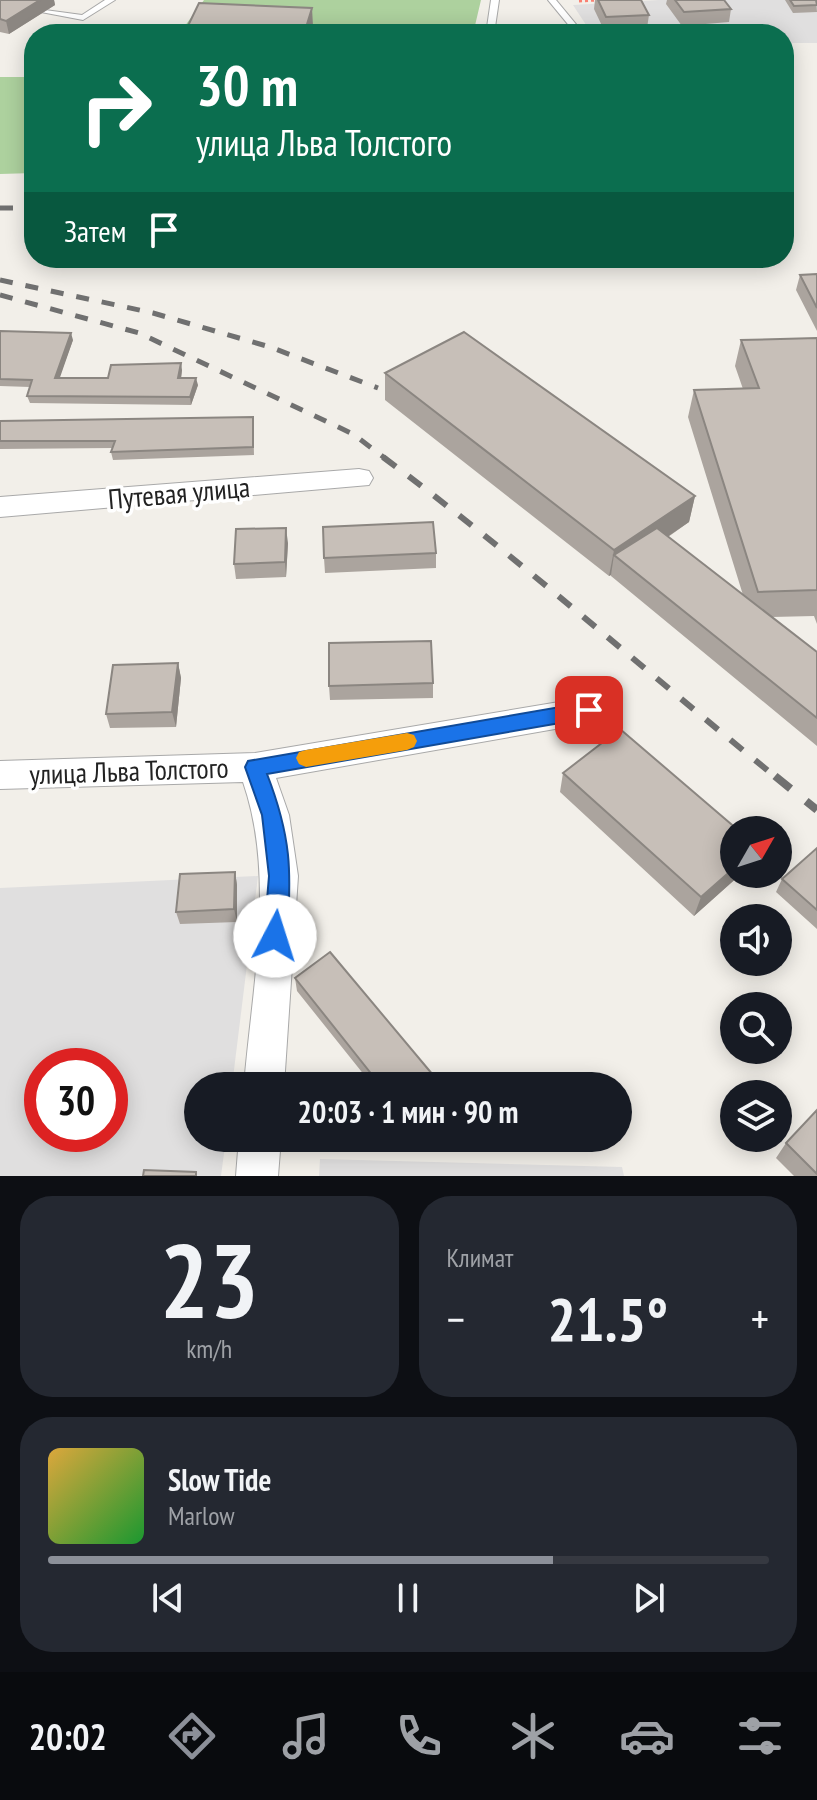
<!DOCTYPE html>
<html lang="ru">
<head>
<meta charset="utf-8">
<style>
  body { margin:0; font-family:"PT Sans Narrow",sans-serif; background:#242831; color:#f1f3f6; height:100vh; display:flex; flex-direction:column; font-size:30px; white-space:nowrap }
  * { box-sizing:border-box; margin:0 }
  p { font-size:26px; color:#9ea1a6 }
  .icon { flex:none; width:44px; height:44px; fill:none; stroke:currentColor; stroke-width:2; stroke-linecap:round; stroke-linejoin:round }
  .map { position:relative; height:1176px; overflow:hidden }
  .sheet { display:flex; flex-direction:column; gap:20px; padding:20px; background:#0d0f14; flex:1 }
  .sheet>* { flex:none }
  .guide { position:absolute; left:24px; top:24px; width:770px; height:244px; border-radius:32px; box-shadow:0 4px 20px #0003; background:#0b6e4f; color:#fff; overflow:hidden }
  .needle { width:52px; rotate:51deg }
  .fabs { position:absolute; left:720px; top:816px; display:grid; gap:16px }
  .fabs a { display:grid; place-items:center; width:72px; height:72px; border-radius:50%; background:#171b24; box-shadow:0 4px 20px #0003; font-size:40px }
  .speed { position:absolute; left:24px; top:1048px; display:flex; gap:16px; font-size:40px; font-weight:700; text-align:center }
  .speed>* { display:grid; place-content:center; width:104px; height:104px; border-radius:50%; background:#171b24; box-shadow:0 4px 20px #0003; line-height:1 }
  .speed .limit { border:12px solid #d22; background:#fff; color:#111 }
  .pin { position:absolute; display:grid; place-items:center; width:68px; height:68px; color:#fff; margin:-34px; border-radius:16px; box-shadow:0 4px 12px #0006 }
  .me { position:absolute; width:88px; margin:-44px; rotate:5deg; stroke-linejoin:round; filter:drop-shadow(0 0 6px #0008) }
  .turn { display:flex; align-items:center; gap:28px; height:168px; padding:0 40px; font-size:36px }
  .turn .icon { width:104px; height:104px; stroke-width:2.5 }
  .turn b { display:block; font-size:56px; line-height:68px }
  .then { display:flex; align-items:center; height:76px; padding:0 40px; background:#0003; gap:16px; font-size:30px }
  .big { font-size:60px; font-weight:700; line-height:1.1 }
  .sheet .card { flex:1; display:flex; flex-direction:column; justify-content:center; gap:12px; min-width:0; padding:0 28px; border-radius:32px; background:#242831 }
  .sheet .dial { align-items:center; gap:0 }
  .dial b { font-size:104px; line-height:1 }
  .song { display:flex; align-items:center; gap:24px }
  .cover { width:96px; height:96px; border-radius:12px; background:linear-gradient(135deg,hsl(40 70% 55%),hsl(130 70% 35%)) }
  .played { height:8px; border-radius:4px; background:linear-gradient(90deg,#8c9099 70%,#363941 70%) }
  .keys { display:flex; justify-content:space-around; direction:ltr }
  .heat { display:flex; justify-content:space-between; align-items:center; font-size:44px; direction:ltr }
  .sheet .tiles { flex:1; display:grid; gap:20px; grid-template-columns:1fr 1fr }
  .card:last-child { grid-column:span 2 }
  .trip { position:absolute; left:184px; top:1072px; width:448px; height:80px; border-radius:40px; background:#171b24; box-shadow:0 4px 20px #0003; font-weight:700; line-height:80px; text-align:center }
  .tabs { display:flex; height:128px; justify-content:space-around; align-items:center; background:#090b0e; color:#9ea1a6 }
  .tabs .icon { width:56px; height:56px }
  .tabs .on { color:#8c9099 }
  .tabs b { font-size:36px; color:#f1f3f6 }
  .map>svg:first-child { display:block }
  .residential { fill:#e0dfdf; fill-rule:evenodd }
  .forest { fill:#add19e }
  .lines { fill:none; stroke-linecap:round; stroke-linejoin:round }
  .service-casing { stroke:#a9a9a9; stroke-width:2 }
  .minor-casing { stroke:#a9a9a9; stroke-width:2 }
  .path { stroke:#fa8072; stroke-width:3; stroke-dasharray:3 3; stroke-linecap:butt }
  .service { fill:#fff; fill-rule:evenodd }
  .minor { fill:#fff; fill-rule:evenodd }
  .rail-far2 { stroke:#707070; stroke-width:5; stroke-dasharray:13 13; stroke-linecap:butt }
  .rail-far1 { stroke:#707070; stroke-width:6; stroke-dasharray:16 16; stroke-linecap:butt }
  .rail { stroke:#707070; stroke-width:8; stroke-dasharray:20 20; stroke-linecap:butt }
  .wall { fill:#aba49e }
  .shaded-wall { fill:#8b8681 }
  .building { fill:#c7bfb8; stroke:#8b8681; stroke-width:2 }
  .route { fill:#1a73e8; stroke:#114b97; stroke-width:2 }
  .slow { fill:#f59e0b }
  .labels { text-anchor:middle; stroke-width:7; stroke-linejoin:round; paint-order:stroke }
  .street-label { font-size:28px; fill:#222; stroke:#fff }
</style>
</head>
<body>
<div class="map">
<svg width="817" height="1176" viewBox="0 0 817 1176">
  <rect width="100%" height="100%" fill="#f2efe9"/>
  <path class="residential" d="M 659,0 L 817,0 L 817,43 L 784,43 L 784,34 L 592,34 L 573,5 Z
    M 258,876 L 232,1086 L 198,1086 L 198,1138 L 226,1138 L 221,1176 L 0,1176 L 0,888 ZM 42,1066 L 110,1066 L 110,1134 L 42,1134 Z
    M 320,1159 L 622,1167 L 624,1176 L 319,1176 Z"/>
  <path class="forest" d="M 204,0 L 481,0 L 473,34 L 179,34 Z
    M 0,77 L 34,77 L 34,173 L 0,174 Z"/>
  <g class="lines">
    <g class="service-casing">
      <path id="service" d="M 105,0 L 115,0 L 83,20 L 41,12 L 45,10 L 82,15 Z
        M 491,0 L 499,0 L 494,34 L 486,34 Z
        M 548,0 L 556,0 L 584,34 L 576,34 Z"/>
    </g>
    <g class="minor-casing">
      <path id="minor" d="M 359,469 L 369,471 L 373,478 L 369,485 L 0,517 L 0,497 Z
        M 589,697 L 601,701 L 605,710 L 601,719 L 589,723 L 276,778 L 289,815 L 298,876 L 284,1086 L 244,1086 C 252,987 276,877 243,782 L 0,789 L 0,761 L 255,753 Z
        M 239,1138 L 281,1138 L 278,1176 L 236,1176 Z"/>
    </g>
    <path class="path" d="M 579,1 L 598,0"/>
    <use href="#service" class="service"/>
    <use href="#minor" class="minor"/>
    <path class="rail-far2" d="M 0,208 L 34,208
      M 0,280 L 153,313 L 270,347 L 378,388
      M 0,295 L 139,333 L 353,434 L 386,459"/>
    <path class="rail-far1" d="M 383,457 C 519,558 645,671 777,778"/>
    <path class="rail" d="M 775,776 L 817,810"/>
  </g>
  <path class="wall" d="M 0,0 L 54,0 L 55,5 L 9,34 L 0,32 Z
    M 595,0 L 641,0 L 649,15 L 647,28 L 604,30 L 594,9 Z
    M 667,0 L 724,0 L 731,9 L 729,22 L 682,26 L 666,4 Z
    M 785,0 L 816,0 L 817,12 L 793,13 Z
    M 192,258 L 269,258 L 192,259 Z
    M 817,274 L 817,331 L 796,290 L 800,275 Z
    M 0,331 L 73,340 L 59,378 L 108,378 L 182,370 L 181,378 L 198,385 L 191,405 L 30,403 L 27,396 L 30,387 L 0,386 Z
    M 817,338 L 817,624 L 814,616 L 772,617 L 817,652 L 817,746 L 611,576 L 611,575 L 609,576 L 385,400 L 385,373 L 695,496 L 689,522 L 668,537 L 743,595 L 688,417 L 694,390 L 743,389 L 735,366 L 741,340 Z
    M 253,417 L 254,455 L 113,460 L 111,452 L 113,448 L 0,449 L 0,421 Z
    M 288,543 L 286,577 L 236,579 L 234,564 Z
    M 436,553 L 436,568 L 325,573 L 324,558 Z
    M 178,663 L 181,678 L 176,727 L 110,728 L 106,714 Z
    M 433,683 L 433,698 L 330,700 L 329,686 Z
    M 563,773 L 734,874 L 741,874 L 694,916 L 560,792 Z
    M 817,848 L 817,929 L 776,892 L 782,879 Z
    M 235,872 L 237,885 L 237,922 L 180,924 L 176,912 Z
    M 295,978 L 433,1086 L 373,1086 L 297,991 Z
    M 817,1110 L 817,1176 L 794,1176 L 776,1158 L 786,1143 Z"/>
  <path class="shaded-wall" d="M 40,0 L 54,0 L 55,5 L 9,34 L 6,21 Z
    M 312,8 L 313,26 L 311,34 L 304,34 Z
    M 71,333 L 73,340 L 57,386 L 55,378 Z
    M 181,363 L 182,370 L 180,386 L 178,378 Z
    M 196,378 L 198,385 L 191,405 L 190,397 Z
    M 695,496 L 689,522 L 626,565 L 614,555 L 611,575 L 609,576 L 614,550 Z
    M 286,528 L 288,543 L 286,577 L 285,562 Z
    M 178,663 L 181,678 L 176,727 L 172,712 Z
    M 734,868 L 734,874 L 741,874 L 694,916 L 701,897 Z
    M 235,872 L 237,885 L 237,922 L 234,909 Z
    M 433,1075 L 433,1086 L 421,1086 Z"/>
  <path class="building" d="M 0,0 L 40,0 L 6,21 L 0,19 Z
    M 598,0 L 641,0 L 649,15 L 606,17 Z
    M 675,0 L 724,0 L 731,9 L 684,12 Z
    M 790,0 L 816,0 L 817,5 L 794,6 Z
    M 199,3 L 312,8 L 304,34 L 184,34 Z
    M 817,274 L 817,308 L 800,275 Z
    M 0,331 L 71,333 L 55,378 L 108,378 L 111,365 L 181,363 L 178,378 L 196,378 L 190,397 L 27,396 L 32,380 L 0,379 Z
    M 464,332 L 695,496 L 614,550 L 385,373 Z
    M 817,338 L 817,590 L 758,592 L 694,390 L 759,388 L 741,340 Z
    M 253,417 L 253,447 L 111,452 L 115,441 L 0,441 L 0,421 Z
    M 433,522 L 436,553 L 324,558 L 323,527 Z
    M 286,528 L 285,562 L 234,564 L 236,529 Z
    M 657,528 L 817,652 L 817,718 L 614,555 Z
    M 431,641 L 433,683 L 329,686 L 329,643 Z
    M 178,663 L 172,712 L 106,714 L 113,665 Z
    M 620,729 L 738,830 L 734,830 L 734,868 L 701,897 L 563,773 Z
    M 817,848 L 817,910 L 782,879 Z
    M 235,872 L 234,909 L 176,912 L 180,874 Z
    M 330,952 L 433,1075 L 421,1086 L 381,1086 L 295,978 Z
    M 817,1110 L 817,1174 L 786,1143 Z
    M 144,1170 L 196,1172 L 196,1176 L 143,1176 Z"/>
  <path class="route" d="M 589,702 L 596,705 L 599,710 L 596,716 L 589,718 L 267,774 C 291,836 292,871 287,936 L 283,943 L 275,947 L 267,943 L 264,936 L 269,876 L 262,815 L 245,767 L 248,761 Z"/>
  <path class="slow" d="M 407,733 L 414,735 L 417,741 L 414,747 L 407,750 L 306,767 L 299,764 L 296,758 L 299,752 L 306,750 Z"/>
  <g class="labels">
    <g class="street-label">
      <text transform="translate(179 493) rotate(-5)" y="10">Путевая улица</text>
      <text transform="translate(129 771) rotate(-2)" y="10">улица Льва Толстого</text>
    </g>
  </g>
</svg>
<div class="fabs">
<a><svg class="needle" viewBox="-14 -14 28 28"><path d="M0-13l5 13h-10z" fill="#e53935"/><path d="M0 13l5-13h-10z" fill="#9ea1a6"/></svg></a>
<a><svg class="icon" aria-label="sound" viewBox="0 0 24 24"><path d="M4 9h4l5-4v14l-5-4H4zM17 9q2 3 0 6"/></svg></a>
<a><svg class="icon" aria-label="search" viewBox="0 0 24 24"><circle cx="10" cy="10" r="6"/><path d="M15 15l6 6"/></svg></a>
<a><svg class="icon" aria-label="layers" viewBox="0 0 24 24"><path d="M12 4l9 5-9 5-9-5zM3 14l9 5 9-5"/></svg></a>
</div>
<div class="speed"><div class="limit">30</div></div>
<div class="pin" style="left:589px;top:710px;background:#d93025"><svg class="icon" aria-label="arrive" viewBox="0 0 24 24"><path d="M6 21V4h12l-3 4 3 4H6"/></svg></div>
<svg class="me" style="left:275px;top:936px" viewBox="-20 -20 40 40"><circle r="19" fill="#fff"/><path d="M0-13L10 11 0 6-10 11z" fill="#1a73e8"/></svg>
<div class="trip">20:03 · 1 мин · 90 m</div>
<div class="guide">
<div class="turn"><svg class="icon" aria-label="right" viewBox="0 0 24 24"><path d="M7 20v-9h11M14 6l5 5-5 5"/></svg><div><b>30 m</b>улица Льва Толстого</div></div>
<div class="then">Затем<svg class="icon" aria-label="arrive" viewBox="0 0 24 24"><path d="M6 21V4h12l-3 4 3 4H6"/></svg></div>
</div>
</div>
<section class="sheet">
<div class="tiles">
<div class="card dial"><b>23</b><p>km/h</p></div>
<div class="card"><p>Климат</p>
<div class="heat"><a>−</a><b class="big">21.5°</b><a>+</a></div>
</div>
<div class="card">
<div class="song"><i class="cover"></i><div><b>Slow Tide</b><p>Marlow</p></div></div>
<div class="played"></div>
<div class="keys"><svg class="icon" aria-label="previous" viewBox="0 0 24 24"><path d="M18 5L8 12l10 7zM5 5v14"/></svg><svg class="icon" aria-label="pause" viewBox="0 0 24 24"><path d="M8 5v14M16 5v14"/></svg><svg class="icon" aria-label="next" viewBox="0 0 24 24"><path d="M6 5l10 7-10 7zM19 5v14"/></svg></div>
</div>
</div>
</section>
<nav class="tabs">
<b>20:02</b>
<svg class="icon on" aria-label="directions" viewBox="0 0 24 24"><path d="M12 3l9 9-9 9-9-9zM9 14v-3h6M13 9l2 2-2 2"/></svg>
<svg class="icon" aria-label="music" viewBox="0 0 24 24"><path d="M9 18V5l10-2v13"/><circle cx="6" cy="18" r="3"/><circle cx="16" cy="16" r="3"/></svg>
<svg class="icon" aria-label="phone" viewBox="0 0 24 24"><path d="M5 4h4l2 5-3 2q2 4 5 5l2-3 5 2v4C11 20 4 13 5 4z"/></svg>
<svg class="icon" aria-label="climate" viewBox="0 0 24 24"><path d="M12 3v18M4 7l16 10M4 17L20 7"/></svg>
<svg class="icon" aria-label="car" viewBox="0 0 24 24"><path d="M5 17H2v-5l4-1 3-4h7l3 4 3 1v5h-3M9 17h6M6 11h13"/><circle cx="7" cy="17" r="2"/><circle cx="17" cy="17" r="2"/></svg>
<svg class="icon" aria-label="filters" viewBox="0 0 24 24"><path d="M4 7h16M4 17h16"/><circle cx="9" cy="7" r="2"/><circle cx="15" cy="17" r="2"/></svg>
</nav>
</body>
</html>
